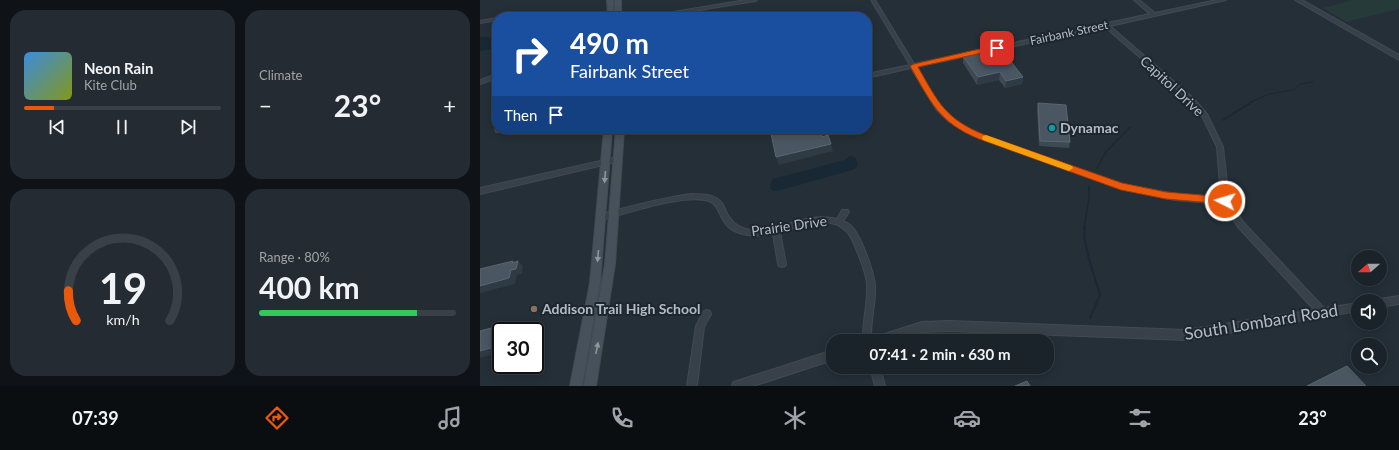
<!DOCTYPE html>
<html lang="en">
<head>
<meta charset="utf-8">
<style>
  body { margin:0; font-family:Lato,sans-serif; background:#242b32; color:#f1f3f6; height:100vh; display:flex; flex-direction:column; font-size:15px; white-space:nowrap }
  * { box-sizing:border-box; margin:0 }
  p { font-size:13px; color:#a0a4a8 }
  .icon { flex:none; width:22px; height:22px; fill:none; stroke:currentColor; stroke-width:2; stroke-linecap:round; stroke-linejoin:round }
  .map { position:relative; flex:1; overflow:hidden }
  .side { display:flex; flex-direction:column; gap:10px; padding:10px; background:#0f1317; width:480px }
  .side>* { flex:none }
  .guide { position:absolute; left:12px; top:12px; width:380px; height:122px; border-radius:16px; box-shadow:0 2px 10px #0003,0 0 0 1px #394047; background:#1a4fa0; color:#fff; overflow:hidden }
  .needle { width:26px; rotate:250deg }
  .fabs { position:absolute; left:871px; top:250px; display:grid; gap:8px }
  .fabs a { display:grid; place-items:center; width:36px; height:36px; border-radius:50%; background:#1b232a; box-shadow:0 2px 10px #0003,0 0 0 1px #394047; font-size:20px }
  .speed { position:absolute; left:12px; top:322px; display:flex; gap:8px; font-size:20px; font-weight:700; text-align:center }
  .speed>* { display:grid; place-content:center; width:52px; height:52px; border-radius:50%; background:#1b232a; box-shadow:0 2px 10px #0003,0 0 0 1px #394047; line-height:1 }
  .speed .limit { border:2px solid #111; border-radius:6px; background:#fff; color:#111 }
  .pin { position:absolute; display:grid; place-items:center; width:34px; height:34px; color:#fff; margin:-17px; border-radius:8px; box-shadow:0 2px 6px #0006 }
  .me { position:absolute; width:44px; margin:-22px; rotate:275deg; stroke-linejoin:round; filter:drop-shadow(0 0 3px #0008) }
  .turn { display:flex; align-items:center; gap:14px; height:84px; padding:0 12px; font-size:18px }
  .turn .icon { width:52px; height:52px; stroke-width:2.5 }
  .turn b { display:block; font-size:28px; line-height:34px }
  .then { display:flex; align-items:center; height:38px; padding:0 12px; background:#0003; gap:8px; font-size:15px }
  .big { font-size:30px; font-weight:700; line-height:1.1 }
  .side .widget { flex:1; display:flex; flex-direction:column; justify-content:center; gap:6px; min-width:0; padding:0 14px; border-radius:16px; background:#242b32 }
  .side .dial { align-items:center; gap:0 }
  .dial svg { height:104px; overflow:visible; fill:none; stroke:#394047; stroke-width:7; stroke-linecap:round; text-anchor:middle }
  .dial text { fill:#f1f3f6; stroke:none }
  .song { display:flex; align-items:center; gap:12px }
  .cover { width:48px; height:48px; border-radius:6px; background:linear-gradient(135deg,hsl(210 70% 55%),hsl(70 70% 35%)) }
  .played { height:4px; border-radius:2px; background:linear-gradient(90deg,#ea580c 15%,#394047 15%) }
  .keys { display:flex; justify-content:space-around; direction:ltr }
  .heat { display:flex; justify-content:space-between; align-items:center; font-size:22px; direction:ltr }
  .charge { height:6px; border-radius:3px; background:linear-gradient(90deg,#34c759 80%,#394047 0) }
  .side .tiles { flex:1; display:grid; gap:10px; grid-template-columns:repeat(2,1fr) }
  .trip { position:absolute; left:346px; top:334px; width:228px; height:40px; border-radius:16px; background:#1b232a; box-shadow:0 2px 10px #0003,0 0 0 1px #394047; font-weight:700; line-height:40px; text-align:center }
  .menu { display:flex; height:64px; justify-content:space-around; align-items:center; background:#0b0e11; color:#a0a4a8 }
  .menu .icon { width:28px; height:28px }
  .menu .active { color:#ea580c }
  .menu b { font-size:18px; color:#f1f3f6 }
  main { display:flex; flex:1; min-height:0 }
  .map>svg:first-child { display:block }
  .green { fill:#263a39 }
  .water { fill:#192835 }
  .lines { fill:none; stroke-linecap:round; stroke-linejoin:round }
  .stream-far2 { stroke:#192835; stroke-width:1 }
  .stream-far1 { stroke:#192835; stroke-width:1.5 }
  .stream { stroke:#192835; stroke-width:2 }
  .minor-casing { stroke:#414a52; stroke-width:2 }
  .tertiary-casing { stroke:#414a52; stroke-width:2 }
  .secondary-casing { stroke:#414a52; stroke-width:2 }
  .minor { fill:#384149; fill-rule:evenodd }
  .tertiary { fill:#384149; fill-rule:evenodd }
  .secondary { fill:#46515c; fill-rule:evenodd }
  .wall { fill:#3d4a54 }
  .shaded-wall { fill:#2e3a44 }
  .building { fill:#4a5661; stroke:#5a6670 }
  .oneway { fill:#8d97a0 }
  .route { fill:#ea580c; stroke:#983908 }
  .slow { fill:#f59e0b }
  .culture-dot { fill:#0f9aa8; stroke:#1d262e; stroke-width:1.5 }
  .education-dot { fill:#8d6e63; stroke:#1d262e; stroke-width:1.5 }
  .labels { text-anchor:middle; stroke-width:4; stroke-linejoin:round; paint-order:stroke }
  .far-street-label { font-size:12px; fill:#b3bcc5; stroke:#1d262e }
  .street-label { font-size:14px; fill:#b3bcc5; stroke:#1d262e }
  .poi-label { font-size:14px; font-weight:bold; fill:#b3bcc5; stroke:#1d262e; text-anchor:start }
  .near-street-label { font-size:17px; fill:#b3bcc5; stroke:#1d262e }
</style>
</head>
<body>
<main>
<section class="side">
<div class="tiles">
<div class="widget">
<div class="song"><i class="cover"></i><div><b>Neon Rain</b><p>Kite Club</p></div></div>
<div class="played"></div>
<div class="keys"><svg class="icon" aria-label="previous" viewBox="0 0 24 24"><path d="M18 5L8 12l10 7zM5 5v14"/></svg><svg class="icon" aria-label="pause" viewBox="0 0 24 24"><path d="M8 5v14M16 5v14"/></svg><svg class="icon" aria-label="next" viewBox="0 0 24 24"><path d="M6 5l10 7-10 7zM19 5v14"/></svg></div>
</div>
<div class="widget"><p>Climate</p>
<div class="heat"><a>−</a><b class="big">23°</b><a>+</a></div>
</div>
<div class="widget dial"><svg viewBox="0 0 100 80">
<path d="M14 69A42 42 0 1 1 86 69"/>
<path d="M14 69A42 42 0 0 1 8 46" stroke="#ea580c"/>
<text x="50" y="56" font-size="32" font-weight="700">19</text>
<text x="50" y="72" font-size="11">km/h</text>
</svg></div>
<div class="widget"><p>Range · 80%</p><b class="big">400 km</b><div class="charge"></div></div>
</div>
</section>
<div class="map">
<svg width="919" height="386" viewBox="0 0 919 386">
  <rect width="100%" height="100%" fill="#242f38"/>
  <path class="green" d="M 873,0 L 919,0 L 919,9 L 866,22 L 843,8 Z"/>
  <path class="water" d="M 0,37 L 17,38 L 17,48 L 0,51 Z
    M 370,156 L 375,157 L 378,164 L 376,168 L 372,170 L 301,190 L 293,191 L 290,188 L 291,182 L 293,179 L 365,160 Z"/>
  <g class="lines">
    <path class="stream-far2" d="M 773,101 L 789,94 L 813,90 L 820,84 L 833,82"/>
    <path class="stream-far1" d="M 743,120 L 775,100
      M 617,168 L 626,152 L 650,127
      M 604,228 L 609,198 L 609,186"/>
    <path class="stream" d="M 605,227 L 604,237 L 609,259 L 620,295 L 610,318"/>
    <g class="minor-casing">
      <path id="minor" d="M 266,0 L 277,0 L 275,1 L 178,17 L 167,17 L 169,16 Z
        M 391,0 L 395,0 L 434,64 L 670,14 L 654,0 L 659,0 L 675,13 L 737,0 L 746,0 L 630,26 L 713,98 L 727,114 L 743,147 L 749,201 L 764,223 L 846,310 L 847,313 L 846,316 L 843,317 L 840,316 L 758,227 L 743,204 L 695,200 L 641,189 L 485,132 L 468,121 L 456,109 L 431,68 L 387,78 L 387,74 L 430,65 ZM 625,27 L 709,100 L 722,116 L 737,147 L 741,198 L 695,194 L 642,184 L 489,130 L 472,119 L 460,107 L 436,67 Z
        M 51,12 L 55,13 L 50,17 L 44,17 Z
        M 17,18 L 17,20 L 0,23 L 0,21 Z
        M 17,74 L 17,78 L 0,84 L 0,80 Z
        M 17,127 L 17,129 L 21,129 L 20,132 L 16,132 L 15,129 Z
        M 138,157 L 141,159 L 140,161 L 0,194 L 0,188 Z
        M 211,194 C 220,194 231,194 239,200 C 245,204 245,213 250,218 C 260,233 282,232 296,226 L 298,227 C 318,221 336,214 357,219 L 362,210 L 368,210 L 369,212 L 363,221 C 367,223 371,225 373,228 C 382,239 394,272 395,286 C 396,304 390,322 391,341 L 383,341 C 382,322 388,304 387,286 C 387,275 382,264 378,254 C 375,246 372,237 367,232 C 350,213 320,227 300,232 L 306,264 L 305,266 L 302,267 L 299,266 L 298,264 L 293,234 C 275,237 251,237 242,218 C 238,211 237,204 229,201 C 205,193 148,213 122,220 L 119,219 L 118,217 L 119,215 L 122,214 C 152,206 181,198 211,194 Z
        M 227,310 L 230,311 L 231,314 L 224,327 L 217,386 L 207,386 L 216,326 L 224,311 Z
        M 390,367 L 400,367 L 405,386 L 395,386 Z"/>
    </g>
    <g class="tertiary-casing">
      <path id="tertiary" d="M 815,0 L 822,0 L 919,55 L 919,60 Z
        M 919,296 L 919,304 L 900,307 L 900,301 L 896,301 L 900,299 Z
        M 878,303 L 878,311 L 706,340 L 469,331 L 442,332 L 413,341 L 393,341 L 394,338 L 398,336 L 442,322 L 469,321 L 706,330 Z
        M 353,350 L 353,360 L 273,386 L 252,386 L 253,382 L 257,381 Z"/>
    </g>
    <g class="secondary-casing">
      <path id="secondary" d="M 127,0 L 133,0 L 134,17 L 128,17 Z
        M 135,0 L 141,0 L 141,17 L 135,17 Z
        M 124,129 L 132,129 L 120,283 L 102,386 L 90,386 L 110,283 Z
        M 136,129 L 144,129 L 135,264 L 116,386 L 104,386 L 125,264 Z"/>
    </g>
    <use href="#minor" class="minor"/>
    <use href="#tertiary" class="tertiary"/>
    <use href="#secondary" class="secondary"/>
  </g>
  <path class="wall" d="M 501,55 L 543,77 L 542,84 L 525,88 L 519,80 L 497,85 L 483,63 L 483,56 Z
    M 558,103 L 590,142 L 589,148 L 559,146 L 557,109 Z"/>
  <path class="shaded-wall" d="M 520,72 L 519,80 L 497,85 L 498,77 Z
    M 543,77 L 542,84 L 525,88 L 526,81 Z
    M 351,144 L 353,151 L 299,165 L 296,157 Z
    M 33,261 L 37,265 L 38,261 L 43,266 L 42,274 L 37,275 L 35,284 L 0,293 L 0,286 L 32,263 Z
    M 30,323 L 36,327 L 36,331 L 29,331 L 28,330 Z
    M 21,345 L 21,352 L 0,358 L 0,351 Z"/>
  <path class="building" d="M 522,50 L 543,77 L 526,81 L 520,72 L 498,77 L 483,56 L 499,52 L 501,55 Z
    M 558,103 L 586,105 L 590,142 L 560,141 Z
    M 290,129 L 340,129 L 342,137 L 348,135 L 351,144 L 296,157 Z
    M 33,261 L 32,263 L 38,261 L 36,269 L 31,270 L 29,278 L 0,286 L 0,269 Z
    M 30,323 L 28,330 L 33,329 L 33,331 L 21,331 L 21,345 L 0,351 L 0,331 Z
    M 867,366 L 886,386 L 827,386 Z
    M 547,381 L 550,386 L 535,386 Z"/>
  <defs><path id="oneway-solid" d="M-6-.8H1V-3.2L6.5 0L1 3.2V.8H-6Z"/></defs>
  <g class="oneway">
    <use href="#oneway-solid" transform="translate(125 177) rotate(95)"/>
    <use href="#oneway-solid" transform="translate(118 256) rotate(95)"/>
    <use href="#oneway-solid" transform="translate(117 348) rotate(-79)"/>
  </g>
  <path class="route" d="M 517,45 L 521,48 L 520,49 L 438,67 C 458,102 465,119 505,135 L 642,183 L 686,192 L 745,197 L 748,198 L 750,201 L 748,203 L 745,204 L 686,199 L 641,190 L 499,139 C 458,122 451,102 430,66 L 434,64 Z"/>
  <path class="slow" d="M 506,135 L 592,166 L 593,168 L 589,171 L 586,170 L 503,140 L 502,138 L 503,136 Z"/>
  <circle class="culture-dot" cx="572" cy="128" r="4"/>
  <circle class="education-dot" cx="54" cy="309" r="4"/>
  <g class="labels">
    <g class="far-street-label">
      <text transform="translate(589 33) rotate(-12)" y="4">Fairbank Street</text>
    </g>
    <g class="street-label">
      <text transform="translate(692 86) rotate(43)" y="5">Capitol Drive</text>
      <text transform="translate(309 226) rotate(-8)" y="5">Prairie Drive</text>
    </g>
    <g class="poi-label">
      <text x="580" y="133">Dynamac</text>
      <text x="62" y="314">Addison Trail High School</text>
    </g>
    <g class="near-street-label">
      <text transform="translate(781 322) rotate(-9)" y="6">South Lombard Road</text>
    </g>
  </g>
</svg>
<div class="fabs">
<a><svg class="needle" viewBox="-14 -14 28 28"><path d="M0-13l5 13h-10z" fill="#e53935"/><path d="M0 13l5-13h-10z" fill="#a0a4a8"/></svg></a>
<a><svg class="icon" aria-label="sound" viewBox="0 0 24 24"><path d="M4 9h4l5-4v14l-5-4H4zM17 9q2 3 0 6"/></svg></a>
<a><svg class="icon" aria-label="search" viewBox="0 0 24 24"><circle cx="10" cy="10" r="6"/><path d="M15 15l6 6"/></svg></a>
</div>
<div class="speed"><div class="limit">30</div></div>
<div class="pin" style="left:517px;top:48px;background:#d93025"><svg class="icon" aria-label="arrive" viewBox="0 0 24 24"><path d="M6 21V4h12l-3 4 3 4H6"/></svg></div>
<svg class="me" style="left:745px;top:201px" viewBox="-20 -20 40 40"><circle r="17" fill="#ea580c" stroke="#fff" stroke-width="3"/><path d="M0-11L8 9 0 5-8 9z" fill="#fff"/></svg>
<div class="trip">07:41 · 2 min · 630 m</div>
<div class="guide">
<div class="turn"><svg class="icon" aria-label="right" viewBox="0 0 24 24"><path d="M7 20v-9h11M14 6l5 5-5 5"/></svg><div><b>490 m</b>Fairbank Street</div></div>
<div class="then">Then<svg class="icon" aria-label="arrive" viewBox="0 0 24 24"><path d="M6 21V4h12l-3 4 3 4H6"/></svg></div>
</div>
</div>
</main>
<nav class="menu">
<b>07:39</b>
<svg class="icon active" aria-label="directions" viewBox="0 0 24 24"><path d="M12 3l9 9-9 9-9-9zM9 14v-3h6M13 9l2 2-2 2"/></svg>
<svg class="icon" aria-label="music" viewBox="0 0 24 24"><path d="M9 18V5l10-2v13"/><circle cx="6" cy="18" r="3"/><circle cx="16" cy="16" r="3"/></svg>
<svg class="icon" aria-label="phone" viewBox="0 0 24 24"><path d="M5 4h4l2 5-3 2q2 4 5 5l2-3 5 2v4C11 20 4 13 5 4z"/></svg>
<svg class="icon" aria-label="climate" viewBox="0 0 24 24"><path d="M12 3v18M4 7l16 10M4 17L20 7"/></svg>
<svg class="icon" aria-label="car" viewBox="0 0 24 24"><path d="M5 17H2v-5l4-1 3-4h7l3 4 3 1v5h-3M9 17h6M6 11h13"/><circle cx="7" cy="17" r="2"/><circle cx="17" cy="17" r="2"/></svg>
<svg class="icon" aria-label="filters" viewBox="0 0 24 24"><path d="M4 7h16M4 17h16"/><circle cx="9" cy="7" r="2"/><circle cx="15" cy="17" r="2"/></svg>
<b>23°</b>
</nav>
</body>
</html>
